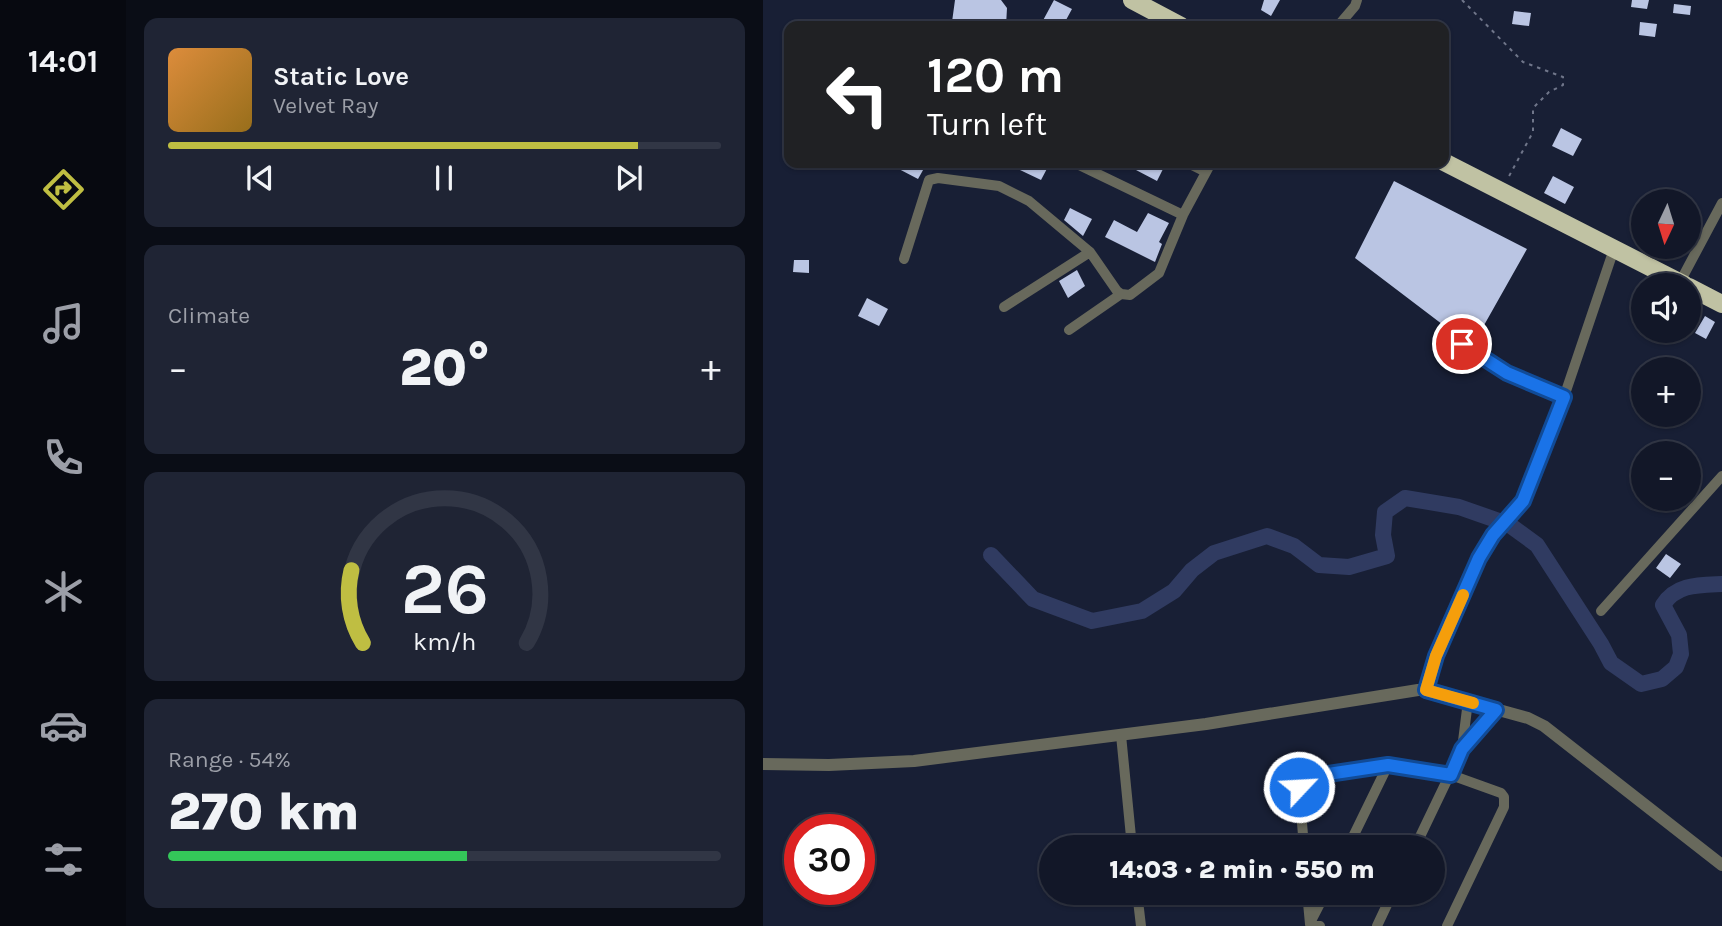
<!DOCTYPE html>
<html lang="en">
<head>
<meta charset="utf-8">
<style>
  body { margin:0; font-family:Karla,sans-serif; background:#1f2434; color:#f1f3f6; height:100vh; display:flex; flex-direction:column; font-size:26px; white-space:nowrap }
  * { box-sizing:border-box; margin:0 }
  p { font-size:23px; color:#9c9fa8 }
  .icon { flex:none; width:38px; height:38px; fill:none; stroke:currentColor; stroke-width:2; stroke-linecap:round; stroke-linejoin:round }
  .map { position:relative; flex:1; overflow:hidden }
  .side { display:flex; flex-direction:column; gap:18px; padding:18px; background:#0a0d16; width:637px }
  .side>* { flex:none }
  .top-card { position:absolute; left:21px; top:21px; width:665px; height:147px; border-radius:14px; box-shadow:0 2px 5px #0004,0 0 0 2px #313645; background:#202124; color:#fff; overflow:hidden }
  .needle { width:46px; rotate:184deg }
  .tools { position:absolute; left:868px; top:189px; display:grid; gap:14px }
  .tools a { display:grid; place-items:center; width:70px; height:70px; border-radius:50%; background:#121728; box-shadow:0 2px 5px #0004,0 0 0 2px #313645; font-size:35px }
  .speed { position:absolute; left:21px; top:814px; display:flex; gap:14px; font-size:35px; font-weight:700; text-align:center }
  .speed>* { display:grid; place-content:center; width:91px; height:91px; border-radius:50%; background:#121728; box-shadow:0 2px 5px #0004,0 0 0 2px #313645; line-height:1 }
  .speed .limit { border:10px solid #d22; background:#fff; color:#111 }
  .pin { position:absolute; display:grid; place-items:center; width:60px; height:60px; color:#fff; margin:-30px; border:4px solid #fff; border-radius:50%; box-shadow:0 2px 7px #0007 }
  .me { position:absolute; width:77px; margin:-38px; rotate:65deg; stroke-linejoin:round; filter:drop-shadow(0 0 5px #0008) }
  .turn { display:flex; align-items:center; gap:24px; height:147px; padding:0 28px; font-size:32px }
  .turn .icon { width:91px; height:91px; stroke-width:2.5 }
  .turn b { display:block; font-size:49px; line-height:60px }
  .big { font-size:52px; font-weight:800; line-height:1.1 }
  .side .card { flex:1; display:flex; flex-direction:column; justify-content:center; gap:10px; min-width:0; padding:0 24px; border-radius:14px; background:#1f2434 }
  .side .dial { align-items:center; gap:0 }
  .dial svg { height:182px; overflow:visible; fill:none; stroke:#313645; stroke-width:7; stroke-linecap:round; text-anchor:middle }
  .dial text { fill:#f1f3f6; stroke:none }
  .song { display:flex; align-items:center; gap:21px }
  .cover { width:84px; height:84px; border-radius:10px; background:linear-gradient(135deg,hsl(30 70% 55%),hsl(40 70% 35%)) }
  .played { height:7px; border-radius:4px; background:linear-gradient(90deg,#bfbe42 85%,#313645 85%) }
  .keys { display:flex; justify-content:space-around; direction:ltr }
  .heat { display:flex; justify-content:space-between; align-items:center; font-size:38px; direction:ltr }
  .charge { height:10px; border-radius:5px; background:linear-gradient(90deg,#34c759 54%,#313645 0) }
  .trip { position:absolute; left:276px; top:835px; width:406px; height:70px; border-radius:35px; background:#121728; box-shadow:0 2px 5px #0004,0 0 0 2px #313645; font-weight:800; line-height:70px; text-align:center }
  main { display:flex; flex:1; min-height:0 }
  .tab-bar { display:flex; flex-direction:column; width:126px; justify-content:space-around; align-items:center; background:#070910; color:#9c9fa8 }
  .tab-bar .icon { width:49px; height:49px }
  .tab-bar .selected { color:#bfbe42 }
  .tab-bar b { font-size:32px; color:#f1f3f6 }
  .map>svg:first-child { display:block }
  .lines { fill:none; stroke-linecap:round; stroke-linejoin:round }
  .river { stroke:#303b61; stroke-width:16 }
  .building { fill:#bac5e3 }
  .path { stroke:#70768a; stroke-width:2; stroke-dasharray:3.5 5; stroke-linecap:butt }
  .minor { stroke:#68695c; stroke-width:10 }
  .tertiary { stroke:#68695c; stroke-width:12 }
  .trunk { stroke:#c0c2a3; stroke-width:18 }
  .route-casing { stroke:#114b97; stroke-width:18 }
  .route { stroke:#1a73e8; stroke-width:12 }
  .slow { stroke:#f59e0b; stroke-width:12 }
</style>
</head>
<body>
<main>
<nav class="tab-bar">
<b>14:01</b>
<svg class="icon selected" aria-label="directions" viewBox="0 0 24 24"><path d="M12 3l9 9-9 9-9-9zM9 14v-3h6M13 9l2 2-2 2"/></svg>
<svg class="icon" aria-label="music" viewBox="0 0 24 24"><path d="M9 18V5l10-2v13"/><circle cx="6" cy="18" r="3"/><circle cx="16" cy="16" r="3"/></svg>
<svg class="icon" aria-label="phone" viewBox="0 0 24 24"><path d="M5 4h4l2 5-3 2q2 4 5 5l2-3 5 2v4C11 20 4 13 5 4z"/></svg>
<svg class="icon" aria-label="climate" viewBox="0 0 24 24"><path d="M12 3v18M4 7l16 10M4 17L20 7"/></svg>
<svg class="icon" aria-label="car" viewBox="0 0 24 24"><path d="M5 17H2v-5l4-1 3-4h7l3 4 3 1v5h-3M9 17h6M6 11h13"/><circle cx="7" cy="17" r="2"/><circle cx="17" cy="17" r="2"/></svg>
<svg class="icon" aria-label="filters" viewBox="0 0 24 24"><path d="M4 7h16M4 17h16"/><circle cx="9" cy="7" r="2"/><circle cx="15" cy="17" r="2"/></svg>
</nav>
<section class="side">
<div class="card">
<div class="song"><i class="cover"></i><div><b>Static Love</b><p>Velvet Ray</p></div></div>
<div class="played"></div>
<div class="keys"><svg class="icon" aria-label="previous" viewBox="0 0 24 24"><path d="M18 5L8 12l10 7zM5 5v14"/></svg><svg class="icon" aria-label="pause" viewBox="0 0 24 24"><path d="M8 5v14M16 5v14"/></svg><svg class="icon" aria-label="next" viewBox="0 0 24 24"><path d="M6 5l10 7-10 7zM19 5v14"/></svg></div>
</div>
<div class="card"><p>Climate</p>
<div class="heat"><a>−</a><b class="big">20°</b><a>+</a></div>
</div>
<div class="card dial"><svg viewBox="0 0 100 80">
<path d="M14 69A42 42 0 1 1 86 69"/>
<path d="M14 69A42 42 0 0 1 9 37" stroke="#bfbe42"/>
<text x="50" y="56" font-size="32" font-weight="700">26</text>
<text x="50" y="72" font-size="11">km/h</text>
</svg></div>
<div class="card"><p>Range · 54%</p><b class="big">270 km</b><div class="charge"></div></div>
</section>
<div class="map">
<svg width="959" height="926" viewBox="0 0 959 926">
  <rect width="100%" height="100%" fill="#181f35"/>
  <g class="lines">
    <path class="river" d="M 748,526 L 774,545 L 838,644 L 848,663 L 878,684 L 899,679 L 913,667 L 918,654 L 916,635 L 900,605 C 913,584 936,585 959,584
      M 228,555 L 270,599 L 329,621 L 379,611 L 411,591 L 429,570 L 451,553 L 504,536 L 531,546 L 556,565 L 586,567 L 624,556 L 620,535 L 622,512 L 642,498 L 696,507 L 736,521"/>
  </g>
  <path class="building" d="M 192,0 L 238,0 L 244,8 L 243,26 L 192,26 L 189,22 Z
    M 291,0 L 309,9 L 303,20 L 315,26 L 277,26 Z
    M 501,0 L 517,0 L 508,16 L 498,10 Z
    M 869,0 L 886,0 L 884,9 L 868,7 Z
    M 911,4 L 928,6 L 927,15 L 910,13 Z
    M 751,11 L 768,13 L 766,26 L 749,24 Z
    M 877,22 L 894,24 L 892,37 L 876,35 Z
    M 798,128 L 819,139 L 810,156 L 789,146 Z
    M 137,163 L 164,163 L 155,179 L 134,168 Z
    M 260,163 L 287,163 L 278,180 L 257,170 Z
    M 377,163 L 403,163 L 394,181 L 373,170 Z
    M 790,176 L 811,187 L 802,204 L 781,193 Z
    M 631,181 L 764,249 L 711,343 L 703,337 L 696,337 L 592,258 Z
    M 307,208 L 329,219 L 320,236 L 301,220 Z
    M 385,213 L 406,223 L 396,242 L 399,244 L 392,262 L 342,237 L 351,220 L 374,232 Z
    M 31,260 L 46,260 L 46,273 L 30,272 Z
    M 314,270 L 322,286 L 305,298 L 296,281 Z
    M 104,298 L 125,309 L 116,326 L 95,316 Z
    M 942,316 L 952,322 L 943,339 L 932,333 Z
    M 905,440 L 931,453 L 898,453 Z
    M 903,554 L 918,564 L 907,578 L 893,568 Z"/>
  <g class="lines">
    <path class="path" d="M 699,0 L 760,62 L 800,77 L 800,85 L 786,92 L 770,108 L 770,132 L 745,178"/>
    <path class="minor" d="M 575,26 L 592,6 L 594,0
      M 312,163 L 420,215
      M 425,163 L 443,172
      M 141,259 L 166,180 L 175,178 L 236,186 L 266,201 L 327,252 L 354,291 L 358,294 L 367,295 L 396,273 L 420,215 L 448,163
      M 917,282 L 959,203
      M 241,307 L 327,252
      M 306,330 L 358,294
      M 699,344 L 744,373 L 801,397
      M 838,611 L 959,476
      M 663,690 L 673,656 L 717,558 L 730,535 L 760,501 L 801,397 L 851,249
      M 358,735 L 369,847
      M 699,749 L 705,701
      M 541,847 L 536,787 L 537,783 L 545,777 L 625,765 L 688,775 L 738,793 L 741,797 L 741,807 L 684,926
      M 585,847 L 625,765
      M 652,847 L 699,749 L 733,710
      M 374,892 L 378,926
      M 544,892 L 547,924 L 557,926
      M 548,921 L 563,892
      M 614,926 L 630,892"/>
    <path class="tertiary" d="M 0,764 L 66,765 L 151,761 L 443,724 L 655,690 L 663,690 L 765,718 L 781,726 L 959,865"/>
    <path class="trunk" d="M 369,0 L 418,26
      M 681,162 L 922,285
      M 926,287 L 959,304"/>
  </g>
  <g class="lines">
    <g class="route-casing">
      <path id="route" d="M 536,787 L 537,783 L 545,777 L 625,765 L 688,775 L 699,749 L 733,710 L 663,690 L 673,656 L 716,558 L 730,535 L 760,501 L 801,397 L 744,373 L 699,344"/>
    </g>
    <use href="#route" class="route"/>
    <path class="slow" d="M 700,595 L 673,656 L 663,690 L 710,703"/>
  </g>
</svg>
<div class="tools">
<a><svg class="needle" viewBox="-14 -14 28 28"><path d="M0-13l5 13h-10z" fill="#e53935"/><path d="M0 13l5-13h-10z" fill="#9c9fa8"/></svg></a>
<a><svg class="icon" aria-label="sound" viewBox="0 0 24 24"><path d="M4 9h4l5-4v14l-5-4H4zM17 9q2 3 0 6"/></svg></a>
<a>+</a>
<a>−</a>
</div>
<div class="speed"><div class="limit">30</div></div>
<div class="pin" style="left:699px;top:344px;background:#d93025"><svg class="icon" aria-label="arrive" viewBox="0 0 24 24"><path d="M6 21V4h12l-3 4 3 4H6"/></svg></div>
<svg class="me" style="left:536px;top:787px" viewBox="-20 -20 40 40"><circle r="17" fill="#1a73e8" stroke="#fff" stroke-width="3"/><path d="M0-11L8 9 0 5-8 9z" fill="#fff"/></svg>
<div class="trip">14:03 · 2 min · 550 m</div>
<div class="top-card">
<div class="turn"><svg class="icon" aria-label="left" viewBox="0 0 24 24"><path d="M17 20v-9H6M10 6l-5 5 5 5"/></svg><div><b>120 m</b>Turn left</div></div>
</div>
</div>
</main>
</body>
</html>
